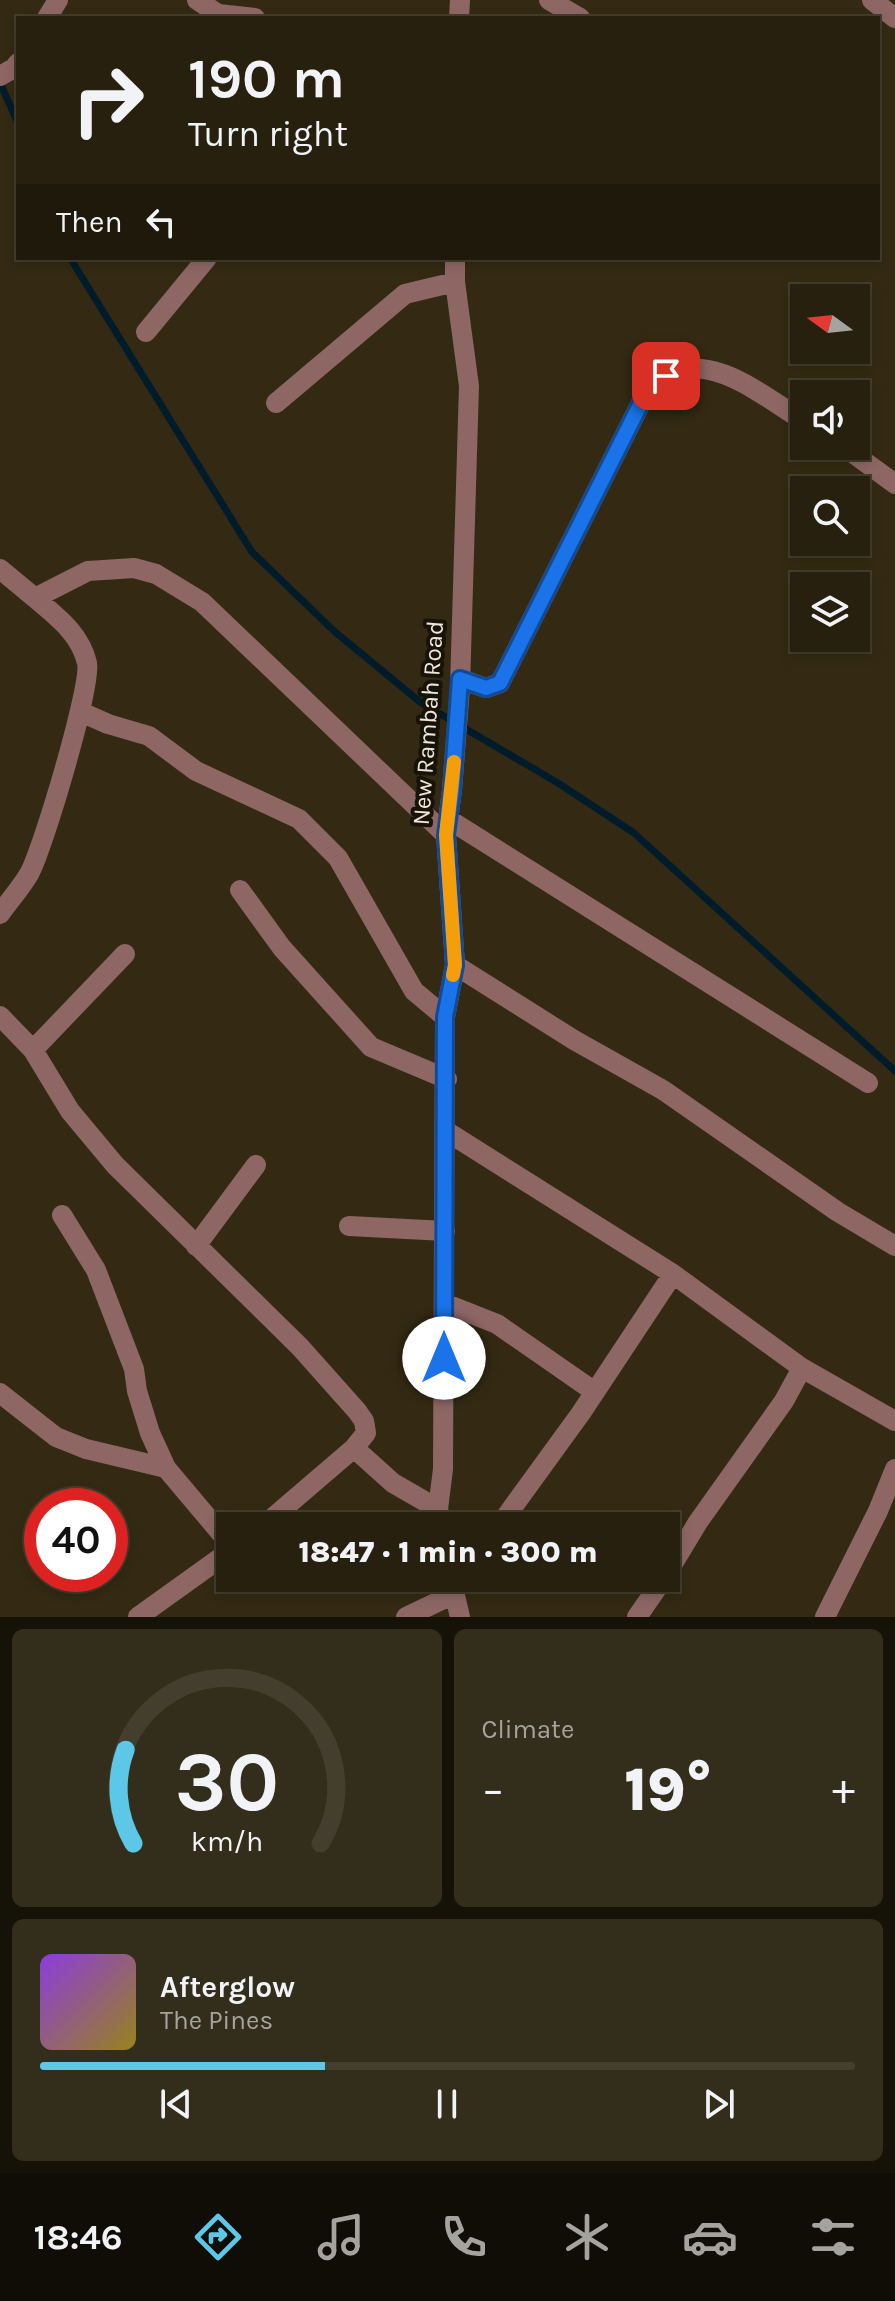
<!DOCTYPE html>
<html lang="en">
<head>
<meta charset="utf-8">
<style>
  body { margin:0; font-family:Karla,sans-serif; background:#332d1c; color:#f1f3f6; height:100vh; display:flex; flex-direction:column; font-size:30px; white-space:nowrap }
  * { box-sizing:border-box; margin:0 }
  p { font-size:26px; color:#a4a39e }
  .icon { flex:none; width:44px; height:44px; fill:none; stroke:currentColor; stroke-width:2; stroke-linecap:round; stroke-linejoin:round }
  .map { position:relative; height:1617px; overflow:hidden }
  .side { display:flex; flex-direction:column; gap:12px; padding:12px; background:#151208; flex:1 }
  .side>* { flex:none }
  .top-card { position:absolute; left:16px; top:16px; width:864px; height:244px; border-radius:0px; box-shadow:0 4px 12px #0003,0 0 0 2px #433e2e; background:#27200e; color:#f1f3f6; overflow:hidden }
  .needle { width:52px; rotate:285deg }
  .buttons { position:absolute; left:790px; top:284px; display:grid; gap:16px }
  .buttons a { display:grid; place-items:center; width:80px; height:80px; border-radius:0px; background:#27200e; box-shadow:0 4px 12px #0003,0 0 0 2px #433e2e; font-size:40px }
  .speed { position:absolute; left:24px; top:1488px; display:flex; gap:16px; font-size:40px; font-weight:700; text-align:center }
  .speed>* { display:grid; place-content:center; width:104px; height:104px; border-radius:50%; background:#27200e; box-shadow:0 4px 12px #0003,0 0 0 2px #433e2e; line-height:1 }
  .speed .limit { border:12px solid #d22; background:#fff; color:#111 }
  .pin { position:absolute; display:grid; place-items:center; width:68px; height:68px; color:#fff; margin:-34px; border-radius:16px; box-shadow:0 4px 12px #0006 }
  .me { position:absolute; width:88px; margin:-44px; rotate:0deg; stroke-linejoin:round; filter:drop-shadow(0 0 6px #0008) }
  .turn { display:flex; align-items:center; gap:28px; height:168px; padding:0 40px; font-size:36px }
  .turn .icon { width:104px; height:104px; stroke-width:2.5 }
  .turn b { display:block; font-size:56px; line-height:68px }
  .then { display:flex; align-items:center; height:76px; padding:0 40px; background:#0003; gap:16px; font-size:30px }
  .big { font-size:60px; font-weight:800; line-height:1.1 }
  .side .widget { flex:1; display:flex; flex-direction:column; justify-content:center; gap:12px; min-width:0; padding:0 28px; border-radius:12px; background:#332d1c }
  .side .dial { align-items:center; gap:0 }
  .dial svg { height:208px; overflow:visible; fill:none; stroke:#433e2e; stroke-width:7; stroke-linecap:round; text-anchor:middle }
  .dial text { fill:#f1f3f6; stroke:none }
  .song { display:flex; align-items:center; gap:24px }
  .cover { width:96px; height:96px; border-radius:12px; background:linear-gradient(135deg,hsl(270 70% 55%),hsl(50 70% 35%)) }
  .played { height:8px; border-radius:4px; background:linear-gradient(90deg,#5dc7e8 35%,#433e2e 35%) }
  .keys { display:flex; justify-content:space-around; direction:ltr }
  .heat { display:flex; justify-content:space-between; align-items:center; font-size:44px; direction:ltr }
  .side .tiles { flex:1; display:grid; gap:12px; grid-template-columns:1fr 1fr }
  .widget:last-child { grid-column:span 2 }
  .trip { position:absolute; left:216px; top:1512px; width:464px; height:80px; border-radius:0px; background:#27200e; box-shadow:0 4px 12px #0003,0 0 0 2px #433e2e; font-weight:800; line-height:80px; text-align:center }
  .tab-bar { display:flex; height:128px; justify-content:space-around; align-items:center; background:#100d06; color:#a4a39e }
  .tab-bar .icon { width:56px; height:56px }
  .tab-bar .selected { color:#5dc7e8 }
  .tab-bar b { font-size:36px; color:#f1f3f6 }
  .map>svg:first-child { display:block }
  .lines { fill:none; stroke-linecap:round; stroke-linejoin:round }
  .stream { stroke:#001c2a; stroke-width:7 }
  .minor { stroke:#8e6765; stroke-width:20 }
  .route-casing { stroke:#114b97; stroke-width:20 }
  .route { stroke:#1a73e8; stroke-width:14 }
  .slow { stroke:#f59e0b; stroke-width:14 }
  .labels { text-anchor:middle; stroke-width:8; stroke-linejoin:round; paint-order:stroke }
  .street-label { font-size:24px; fill:#eee7da; stroke:#181309 }
</style>
</head>
<body>
<div class="map">
<svg width="895" height="1617" viewBox="0 0 895 1617">
  <rect width="100%" height="100%" fill="#342a13"/>
  <g class="lines">
    <path class="stream" d="M 0,83 L 18,123
      M 70,258 L 252,552 L 334,631 L 420,702 L 558,783 L 634,833 L 895,1071"/>
    <path class="minor" d="M 197,0 L 218,14 L 255,18
      M 549,0 L 580,18
      M 872,0 L 895,18
      M 47,18 L 58,0
      M 459,18 L 460,0
      M 0,76 L 14,68 L 18,63
      M 146,332 L 207,258
      M 276,403 L 405,294 L 455,282
      M 843,446 L 895,484
      M 0,569 L 35,598 L 88,571 L 134,568 L 156,574 L 202,602 L 446,835
      M 460,679 L 486,688 L 500,683 L 646,393 C 652,388 658,380 665,376 C 712,350 765,398 804,421
      M 81,712 L 108,724 L 149,736 L 196,771 L 299,819 L 338,858 L 414,991 L 445,1017
      M 448,819 L 868,1083
      M 240,890 L 282,948 L 371,1047 L 447,1079
      M 0,914 C 9,901 21,888 29,874 C 42,852 92,685 87,663 C 80,633 57,617 35,598
      M 455,965 L 574,1040 L 663,1090 L 838,1212 L 895,1246
      M 0,1016 L 33,1050 L 70,1111 L 115,1165 L 300,1347 L 357,1411 L 364,1421 L 366,1433 L 354,1448
      M 33,1050 L 125,954
      M 446,1131 L 673,1274 L 802,1368 L 895,1421
      M 62,1215 L 96,1270 L 134,1369 L 137,1391 L 150,1433 L 166,1468 L 230,1544
      M 349,1226 L 445,1231
      M 196,1246 L 256,1165
      M 444,1303 L 497,1324 L 595,1392
      M 0,1393 L 56,1437 L 86,1449 L 166,1468
      M 263,1526 L 354,1448 L 393,1483 L 438,1509
      M 442,1526 L 438,1509 L 443,1469 L 445,1017 L 455,965 L 446,835 L 452,790 L 460,687 L 469,386 L 455,282 L 455,258
      M 499,1526 L 581,1413 L 673,1274
      M 666,1575 L 698,1522 L 784,1401 L 802,1368
      M 451,1578 L 460,1617
      M 138,1617 L 230,1551
      M 406,1617 L 454,1594
      M 637,1617 L 664,1578
      M 825,1617 L 878,1511 L 895,1469"/>
  </g>
  <g class="lines">
    <g class="route-casing">
      <path id="route" d="M 444,1358 L 445,1017 L 455,965 L 446,835 L 452,790 L 460,679 L 486,688 L 500,683 L 646,393 L 666,376"/>
    </g>
    <use href="#route" class="route"/>
    <path class="slow" d="M 453,975 L 455,965 L 446,835 L 454,762"/>
  </g>
  <g class="labels">
    <g class="street-label">
      <text transform="translate(428 723) rotate(-86)" y="8">New Rambah Road</text>
    </g>
  </g>
</svg>
<div class="buttons">
<a><svg class="needle" viewBox="-14 -14 28 28"><path d="M0-13l5 13h-10z" fill="#e53935"/><path d="M0 13l5-13h-10z" fill="#a4a39e"/></svg></a>
<a><svg class="icon" aria-label="sound" viewBox="0 0 24 24"><path d="M4 9h4l5-4v14l-5-4H4zM17 9q2 3 0 6"/></svg></a>
<a><svg class="icon" aria-label="search" viewBox="0 0 24 24"><circle cx="10" cy="10" r="6"/><path d="M15 15l6 6"/></svg></a>
<a><svg class="icon" aria-label="layers" viewBox="0 0 24 24"><path d="M12 4l9 5-9 5-9-5zM3 14l9 5 9-5"/></svg></a>
</div>
<div class="speed"><div class="limit">40</div></div>
<div class="pin" style="left:666px;top:376px;background:#d93025"><svg class="icon" aria-label="arrive" viewBox="0 0 24 24"><path d="M6 21V4h12l-3 4 3 4H6"/></svg></div>
<svg class="me" style="left:444px;top:1358px" viewBox="-20 -20 40 40"><circle r="19" fill="#fff"/><path d="M0-13L10 11 0 6-10 11z" fill="#1a73e8"/></svg>
<div class="trip">18:47 · 1 min · 300 m</div>
<div class="top-card">
<div class="turn"><svg class="icon" aria-label="right" viewBox="0 0 24 24"><path d="M7 20v-9h11M14 6l5 5-5 5"/></svg><div><b>190 m</b>Turn right</div></div>
<div class="then">Then<svg class="icon" aria-label="left" viewBox="0 0 24 24"><path d="M17 20v-9H6M10 6l-5 5 5 5"/></svg></div>
</div>
</div>
<section class="side">
<div class="tiles">
<div class="widget dial"><svg viewBox="0 0 100 80">
<path d="M14 69A42 42 0 1 1 86 69"/>
<path d="M14 69A42 42 0 0 1 11 33" stroke="#5dc7e8"/>
<text x="50" y="56" font-size="32" font-weight="700">30</text>
<text x="50" y="72" font-size="11">km/h</text>
</svg></div>
<div class="widget"><p>Climate</p>
<div class="heat"><a>−</a><b class="big">19°</b><a>+</a></div>
</div>
<div class="widget">
<div class="song"><i class="cover"></i><div><b>Afterglow</b><p>The Pines</p></div></div>
<div class="played"></div>
<div class="keys"><svg class="icon" aria-label="previous" viewBox="0 0 24 24"><path d="M18 5L8 12l10 7zM5 5v14"/></svg><svg class="icon" aria-label="pause" viewBox="0 0 24 24"><path d="M8 5v14M16 5v14"/></svg><svg class="icon" aria-label="next" viewBox="0 0 24 24"><path d="M6 5l10 7-10 7zM19 5v14"/></svg></div>
</div>
</div>
</section>
<nav class="tab-bar">
<b>18:46</b>
<svg class="icon selected" aria-label="directions" viewBox="0 0 24 24"><path d="M12 3l9 9-9 9-9-9zM9 14v-3h6M13 9l2 2-2 2"/></svg>
<svg class="icon" aria-label="music" viewBox="0 0 24 24"><path d="M9 18V5l10-2v13"/><circle cx="6" cy="18" r="3"/><circle cx="16" cy="16" r="3"/></svg>
<svg class="icon" aria-label="phone" viewBox="0 0 24 24"><path d="M5 4h4l2 5-3 2q2 4 5 5l2-3 5 2v4C11 20 4 13 5 4z"/></svg>
<svg class="icon" aria-label="climate" viewBox="0 0 24 24"><path d="M12 3v18M4 7l16 10M4 17L20 7"/></svg>
<svg class="icon" aria-label="car" viewBox="0 0 24 24"><path d="M5 17H2v-5l4-1 3-4h7l3 4 3 1v5h-3M9 17h6M6 11h13"/><circle cx="7" cy="17" r="2"/><circle cx="17" cy="17" r="2"/></svg>
<svg class="icon" aria-label="filters" viewBox="0 0 24 24"><path d="M4 7h16M4 17h16"/><circle cx="9" cy="7" r="2"/><circle cx="15" cy="17" r="2"/></svg>
</nav>
</body>
</html>
